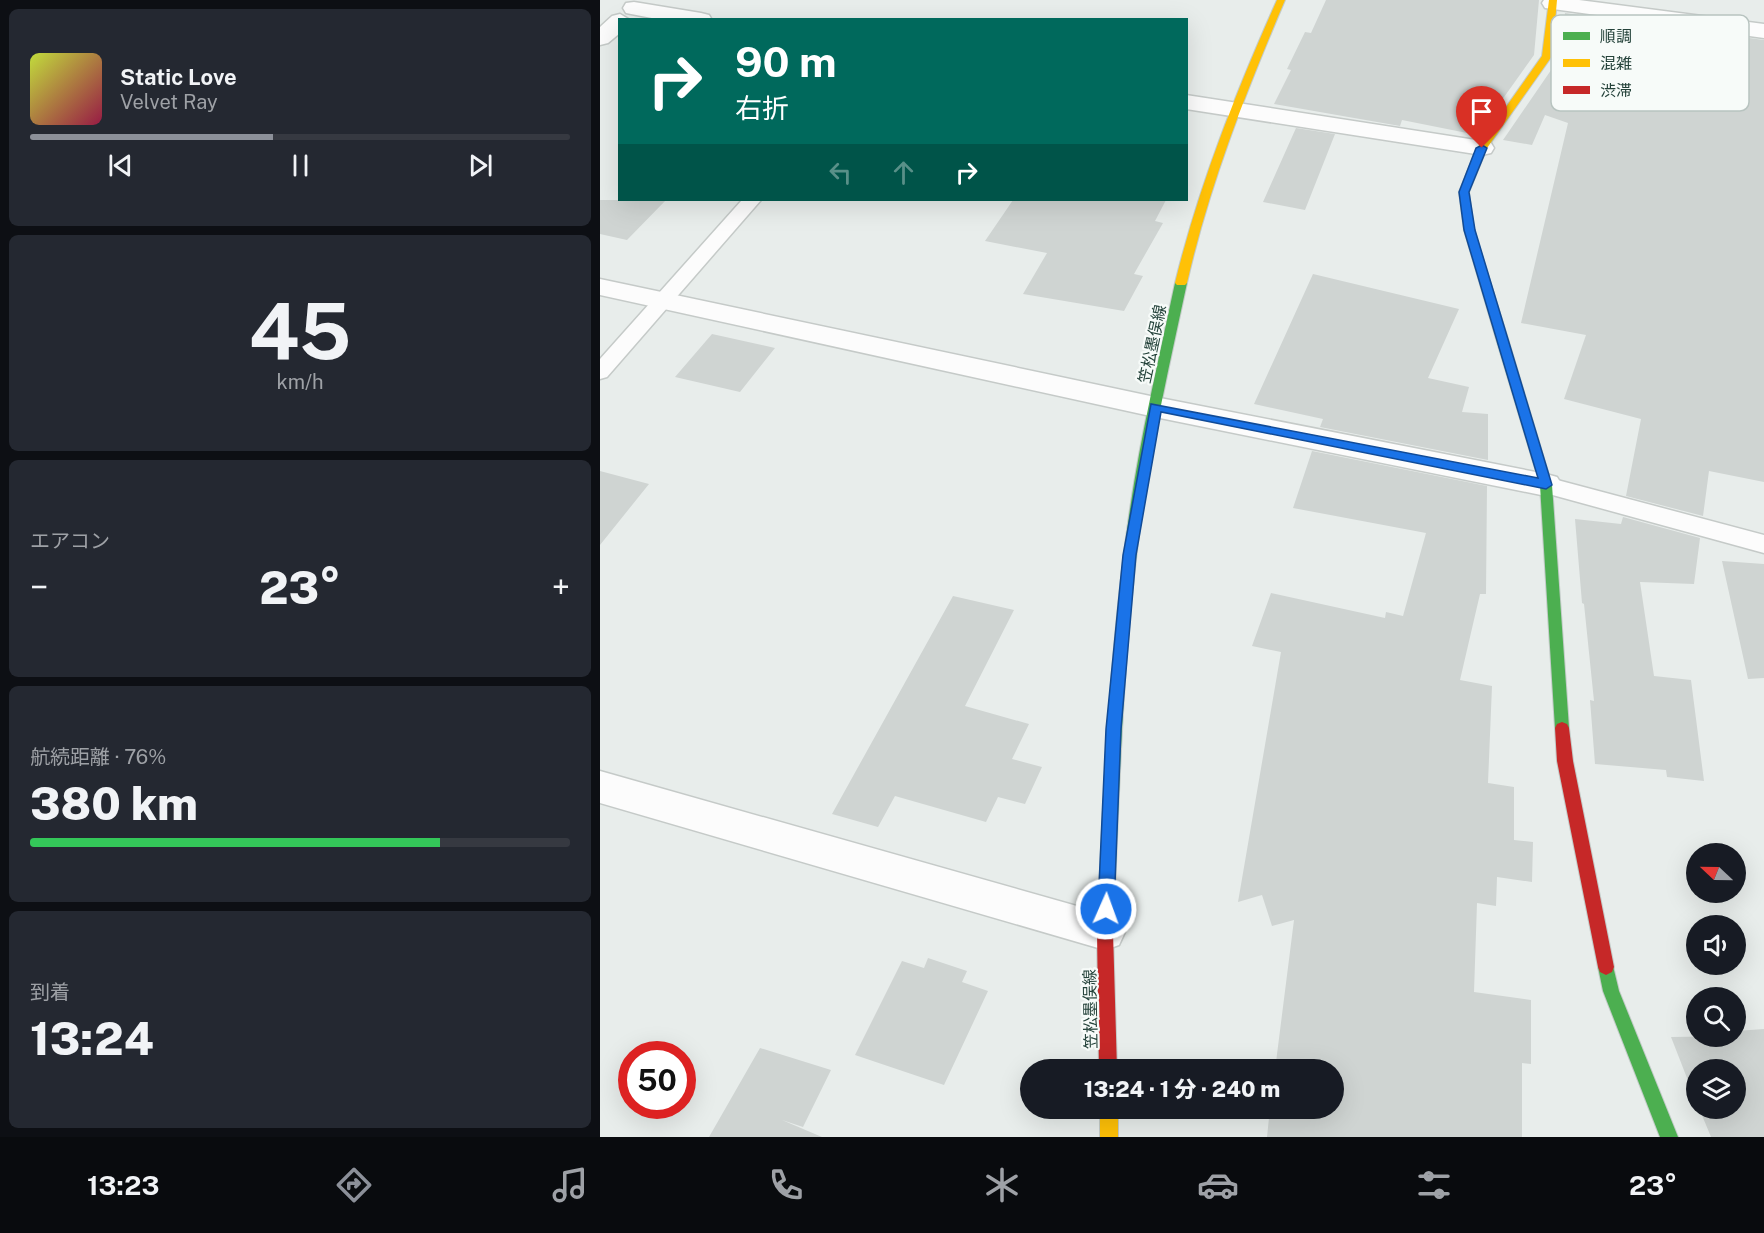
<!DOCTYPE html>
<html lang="ja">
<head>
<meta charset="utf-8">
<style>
  body { margin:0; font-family:"Public Sans","Noto Sans JP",sans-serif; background:#242831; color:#f1f3f6; height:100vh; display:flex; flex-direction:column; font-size:22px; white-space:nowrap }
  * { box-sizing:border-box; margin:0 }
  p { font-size:20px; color:#9ea1a6 }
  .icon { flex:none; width:33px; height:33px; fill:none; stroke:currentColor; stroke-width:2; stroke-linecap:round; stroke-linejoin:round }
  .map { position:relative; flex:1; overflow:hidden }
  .side { display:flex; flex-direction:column; gap:9px; padding:9px; background:#0d0f14; width:600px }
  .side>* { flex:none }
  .hud { position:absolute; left:18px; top:18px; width:570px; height:183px; border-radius:0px; box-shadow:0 6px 24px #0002; background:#00695c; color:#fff; overflow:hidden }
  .needle { width:39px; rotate:292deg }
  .buttons { position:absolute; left:1086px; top:843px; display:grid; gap:12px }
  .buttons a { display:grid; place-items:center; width:60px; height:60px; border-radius:50%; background:#171b24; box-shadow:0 6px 24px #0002; font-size:30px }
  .speed { position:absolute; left:18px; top:1041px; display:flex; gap:12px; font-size:30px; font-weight:700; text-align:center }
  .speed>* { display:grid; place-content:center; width:78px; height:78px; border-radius:50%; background:#171b24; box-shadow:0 6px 24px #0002; line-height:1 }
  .speed .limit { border:9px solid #d22; background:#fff; color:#111 }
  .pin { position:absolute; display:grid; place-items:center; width:51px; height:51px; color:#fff; margin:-62px -26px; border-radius:50% 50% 50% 0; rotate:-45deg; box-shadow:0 0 6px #0007 }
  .pin .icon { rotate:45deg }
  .me { position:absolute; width:66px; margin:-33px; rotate:2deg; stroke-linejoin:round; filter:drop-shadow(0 0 4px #0008) }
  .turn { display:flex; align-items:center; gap:21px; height:126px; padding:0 18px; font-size:27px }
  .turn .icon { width:78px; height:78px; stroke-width:2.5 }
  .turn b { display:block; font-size:42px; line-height:51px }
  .lanes { display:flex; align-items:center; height:57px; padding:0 18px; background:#0003; justify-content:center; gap:30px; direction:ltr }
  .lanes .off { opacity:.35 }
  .big { font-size:45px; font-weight:800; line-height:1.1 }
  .side .tile { flex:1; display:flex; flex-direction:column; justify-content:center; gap:9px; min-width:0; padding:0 21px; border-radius:9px; background:#242831 }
  .side .dial { align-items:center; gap:0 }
  .dial b { font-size:78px; line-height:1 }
  .song { display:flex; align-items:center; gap:18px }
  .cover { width:72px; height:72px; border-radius:9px; background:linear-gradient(135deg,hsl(70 70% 55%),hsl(340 70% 35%)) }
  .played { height:6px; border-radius:3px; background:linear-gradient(90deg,#8c9099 45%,#363941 45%) }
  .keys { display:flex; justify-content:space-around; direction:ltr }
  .heat { display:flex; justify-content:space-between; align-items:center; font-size:33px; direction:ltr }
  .charge { height:9px; border-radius:4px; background:linear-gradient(90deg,#34c759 76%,#363941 0) }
  .trip { position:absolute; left:420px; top:1059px; width:324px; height:60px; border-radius:30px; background:#171b24; box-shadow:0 6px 24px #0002; font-weight:800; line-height:60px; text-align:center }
  .dock { display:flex; height:96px; justify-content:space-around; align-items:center; background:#090b0e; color:#9ea1a6 }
  .dock .icon { width:42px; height:42px }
  .dock .active { color:#8c9099 }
  .dock b { font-size:27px; color:#f1f3f6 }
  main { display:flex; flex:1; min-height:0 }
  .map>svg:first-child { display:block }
  .building { fill:#cfd4d2 }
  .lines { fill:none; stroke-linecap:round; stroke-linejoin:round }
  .lane-casing { stroke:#c5cac8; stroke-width:3 }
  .street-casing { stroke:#c5cac8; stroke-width:3 }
  .fast-casing { stroke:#c3cbc8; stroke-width:2 }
  .slow-casing { stroke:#c3cbc8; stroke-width:2 }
  .jam-casing { stroke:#c3cbc8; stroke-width:2 }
  .lane { fill:#fcfcfc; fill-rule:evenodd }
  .street { fill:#fcfcfc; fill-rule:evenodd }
  .fast { fill:#4caf50; fill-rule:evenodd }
  .slow { fill:#ffc107; fill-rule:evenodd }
  .jam { fill:#c62828; fill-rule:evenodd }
  .route { fill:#1a73e8; stroke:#114b97; stroke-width:1.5 }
  .labels { text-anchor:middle; stroke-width:4.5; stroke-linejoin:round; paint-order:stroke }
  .street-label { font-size:16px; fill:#24423a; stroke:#f7fbf9 }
  .key { fill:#f7fbf9; stroke:#b8c4c0; stroke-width:1.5 }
  .key-label { font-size:16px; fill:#24423a }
</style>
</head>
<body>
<main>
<section class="side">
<div class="tile">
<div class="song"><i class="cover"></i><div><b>Static Love</b><p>Velvet Ray</p></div></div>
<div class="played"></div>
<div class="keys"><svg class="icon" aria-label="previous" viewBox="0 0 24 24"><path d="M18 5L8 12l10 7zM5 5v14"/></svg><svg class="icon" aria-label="pause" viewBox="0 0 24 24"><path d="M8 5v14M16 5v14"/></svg><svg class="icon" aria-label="next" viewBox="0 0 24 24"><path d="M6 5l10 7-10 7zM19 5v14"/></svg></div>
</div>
<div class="tile dial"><b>45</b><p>km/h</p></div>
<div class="tile"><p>エアコン</p>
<div class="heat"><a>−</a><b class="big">23°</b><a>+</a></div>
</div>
<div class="tile"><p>航続距離 · 76%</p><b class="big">380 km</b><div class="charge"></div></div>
<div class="tile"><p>到着</p><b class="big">13:24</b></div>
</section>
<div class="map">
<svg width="1164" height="1137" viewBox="0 0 1164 1137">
  <rect width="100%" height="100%" fill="#e8edeb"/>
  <path class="building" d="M 726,0 L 939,0 L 934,55 L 877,135 L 802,120 L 800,126 L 674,104 L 691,70 L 687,69 L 705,32 L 711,33 Z
    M 965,13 L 1164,40 L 1164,482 L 1109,471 L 1103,516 L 1026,496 L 1041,419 L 964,399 L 986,335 L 921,323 L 968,123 L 945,115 L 932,145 L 903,140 L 960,57 Z
    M 696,128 L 735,134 L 705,210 L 663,202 Z
    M 0,200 L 66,200 L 27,240 L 0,234 Z
    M 413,200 L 566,200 L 555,221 L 563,223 L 534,274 L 543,276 L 524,311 L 423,294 L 447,253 L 385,241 Z
    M 713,274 L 859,309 L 828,378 L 869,387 L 862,412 L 888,414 L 888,460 L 720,427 L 723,419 L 654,404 Z
    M 112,334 L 175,348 L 140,392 L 75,377 Z
    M 712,451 L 887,486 L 886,594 L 880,594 L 860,680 L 892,686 L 888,783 L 914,787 L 914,840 L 933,842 L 932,882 L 897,877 L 896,906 L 877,903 L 874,992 L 931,1000 L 931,1064 L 922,1063 L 922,1137 L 667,1137 L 670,1108 L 734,1108 L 734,1070 L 675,1070 L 694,920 L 672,926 L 662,895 L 638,902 L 681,652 L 652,646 L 671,593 L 785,618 L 786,612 L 803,616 L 826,533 L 693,508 Z
    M 0,471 L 49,484 L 0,545 Z
    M 1023,517 L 1100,538 L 1094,584 L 1040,582 L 1054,676 L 1091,680 L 1104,781 L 1067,777 L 1066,770 L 995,764 L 990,700 L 994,701 L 984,604 L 982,603 L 975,519 L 1021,524 Z
    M 1122,561 L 1164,564 L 1164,678 L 1148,679 Z
    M 353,596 L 414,610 L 365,706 L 429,724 L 412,759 L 442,767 L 425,804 L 398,797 L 386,822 L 295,796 L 278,827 L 232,814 Z
    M 328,958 L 367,971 L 362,982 L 388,991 L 344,1085 L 255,1055 L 302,961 L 324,968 Z
    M 1164,1029 L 1164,1137 L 1111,1137 L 1099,1108 L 1136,1108 L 1136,1070 L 1096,1070 L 1096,1101 L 1071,1037 L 1136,1036 L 1136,1031 Z
    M 160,1048 L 231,1070 L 203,1127 L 182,1120 L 222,1137 L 109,1137 Z"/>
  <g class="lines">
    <g class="lane-casing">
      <path id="lane" d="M 142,200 L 161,200 L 7,377 L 0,379 L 0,359 Z
        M 946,477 L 1164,535 L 1164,553 L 938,491 L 935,485 L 938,479 Z"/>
    </g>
    <g class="street-casing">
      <path id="street" d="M 944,0 L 979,0 L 1164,24 L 1164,38 L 953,9 L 945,8 L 942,3 Z
        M 34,2 L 101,13 L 109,15 L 112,20 L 62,20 L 26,13 L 23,8 L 26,3 Z
        M 20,14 L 30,20 L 20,20 L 20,33 L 8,43 L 0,45 L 0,27 L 12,16 Z
        M 586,95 L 882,141 L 891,143 L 894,148 L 891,153 L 882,155 L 586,109 Z
        M 0,279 L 555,397 L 946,474 L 957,477 L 962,485 L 957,493 L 946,496 L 555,417 L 0,295 Z
        M 0,771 L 505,914 L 519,919 L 525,932 L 519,945 L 505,950 L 0,803 Z"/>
    </g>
    <g class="fast-casing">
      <path id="fast" d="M 581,280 L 587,283 C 570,362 552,441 541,520 C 524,642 520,766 515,889 L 513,894 L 507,896 L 501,894 L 499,889 C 505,767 511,644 528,523 C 539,442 558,363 575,283 Z
        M 903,338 L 909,342 L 952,485 L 969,728 L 967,732 L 962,734 L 957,732 L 955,728 L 940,485 L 897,342 Z
        M 1006,959 L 1012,962 L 1019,991 L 1078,1137 L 1060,1137 L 1003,991 L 998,967 L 1000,962 Z"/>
    </g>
    <g class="slow-casing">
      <path id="slow" d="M 677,0 L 685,0 C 646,92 609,185 587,283 L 585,285 L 577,285 L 575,283 C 599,185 636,92 677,0 Z
        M 949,0 L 957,0 L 952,56 L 887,148 L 869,192 L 874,230 L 909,342 L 903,346 L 897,342 L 864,230 L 859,192 L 877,148 L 942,56 Z
        M 500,1108 L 518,1108 L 518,1137 L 500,1137 Z"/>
    </g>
    <g class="jam-casing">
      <path id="jam" d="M 962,722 L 967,724 L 969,728 L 973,761 L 1014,967 L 1012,972 L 1006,975 L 1000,972 L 998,967 L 957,761 L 955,728 L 957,724 Z
        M 507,882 L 513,884 L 515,889 L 513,932 L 517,1070 L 499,1070 L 497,932 L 499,889 L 501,884 Z"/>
    </g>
    <use href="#lane" class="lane"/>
    <use href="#street" class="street"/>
    <use href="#fast" class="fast"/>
    <use href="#slow" class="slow"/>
    <use href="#jam" class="jam"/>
  </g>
  <path class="route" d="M 882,145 L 887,148 L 869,192 L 875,230 L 952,485 L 946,489 L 561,412 L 536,555 L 521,729 L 514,909 L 512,915 L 506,917 L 500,915 L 498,909 L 506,729 L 523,555 L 551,404 L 938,478 L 864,230 L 859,192 L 876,148 Z"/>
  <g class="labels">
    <g class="street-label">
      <text transform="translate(552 344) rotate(-78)" y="6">笠松墨俣線</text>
      <text transform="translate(490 1009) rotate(-91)" y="6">笠松墨俣線</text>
    </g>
  </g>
  <rect x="951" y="15" width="198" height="96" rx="9" class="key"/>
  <rect x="963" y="32" width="27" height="8" fill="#4caf50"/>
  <rect x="963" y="59" width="27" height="8" fill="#ffc107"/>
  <rect x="963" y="86" width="27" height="8" fill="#c62828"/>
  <g class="key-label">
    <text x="1000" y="42">順調</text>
    <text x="1000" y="69">混雑</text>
    <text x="1000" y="96">渋滞</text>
  </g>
</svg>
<div class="buttons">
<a><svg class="needle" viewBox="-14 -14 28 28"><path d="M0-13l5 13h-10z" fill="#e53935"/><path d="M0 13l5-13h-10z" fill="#9ea1a6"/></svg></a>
<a><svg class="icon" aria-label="sound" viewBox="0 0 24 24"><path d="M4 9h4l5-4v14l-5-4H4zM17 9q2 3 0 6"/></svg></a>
<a><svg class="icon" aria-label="search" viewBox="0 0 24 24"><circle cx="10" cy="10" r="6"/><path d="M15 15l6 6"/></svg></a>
<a><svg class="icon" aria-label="layers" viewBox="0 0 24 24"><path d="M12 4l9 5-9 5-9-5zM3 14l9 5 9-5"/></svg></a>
</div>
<div class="speed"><div class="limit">50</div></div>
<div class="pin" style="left:882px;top:148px;background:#d93025"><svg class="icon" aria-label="arrive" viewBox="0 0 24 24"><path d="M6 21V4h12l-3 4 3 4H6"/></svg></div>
<svg class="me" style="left:506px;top:909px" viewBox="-20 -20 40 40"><circle r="17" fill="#1a73e8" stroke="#fff" stroke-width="3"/><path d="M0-11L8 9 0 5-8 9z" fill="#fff"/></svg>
<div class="trip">13:24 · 1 分 · 240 m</div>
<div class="hud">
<div class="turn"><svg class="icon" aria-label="right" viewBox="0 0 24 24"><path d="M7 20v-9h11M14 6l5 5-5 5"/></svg><div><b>90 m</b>右折</div></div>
<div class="lanes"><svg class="icon off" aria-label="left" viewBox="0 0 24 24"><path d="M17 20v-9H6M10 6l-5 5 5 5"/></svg><svg class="icon off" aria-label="ahead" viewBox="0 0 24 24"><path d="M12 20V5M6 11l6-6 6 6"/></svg><svg class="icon" aria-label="right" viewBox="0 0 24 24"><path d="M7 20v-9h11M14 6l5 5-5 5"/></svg></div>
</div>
</div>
</main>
<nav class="dock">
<b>13:23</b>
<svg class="icon active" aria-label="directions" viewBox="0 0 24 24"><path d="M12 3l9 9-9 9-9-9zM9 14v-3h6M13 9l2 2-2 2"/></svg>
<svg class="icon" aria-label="music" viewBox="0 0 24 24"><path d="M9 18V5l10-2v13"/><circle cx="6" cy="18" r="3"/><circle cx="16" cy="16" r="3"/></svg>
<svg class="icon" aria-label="phone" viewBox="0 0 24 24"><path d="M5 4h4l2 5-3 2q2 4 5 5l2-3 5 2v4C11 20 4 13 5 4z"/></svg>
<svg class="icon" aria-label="climate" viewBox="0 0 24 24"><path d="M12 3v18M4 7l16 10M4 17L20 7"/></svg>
<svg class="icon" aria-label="car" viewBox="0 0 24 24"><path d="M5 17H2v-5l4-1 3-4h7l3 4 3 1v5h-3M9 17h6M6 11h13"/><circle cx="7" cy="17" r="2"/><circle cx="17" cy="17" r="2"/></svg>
<svg class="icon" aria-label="filters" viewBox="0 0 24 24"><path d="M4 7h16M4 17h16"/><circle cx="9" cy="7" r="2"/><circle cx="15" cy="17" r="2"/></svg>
<b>23°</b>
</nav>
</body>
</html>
